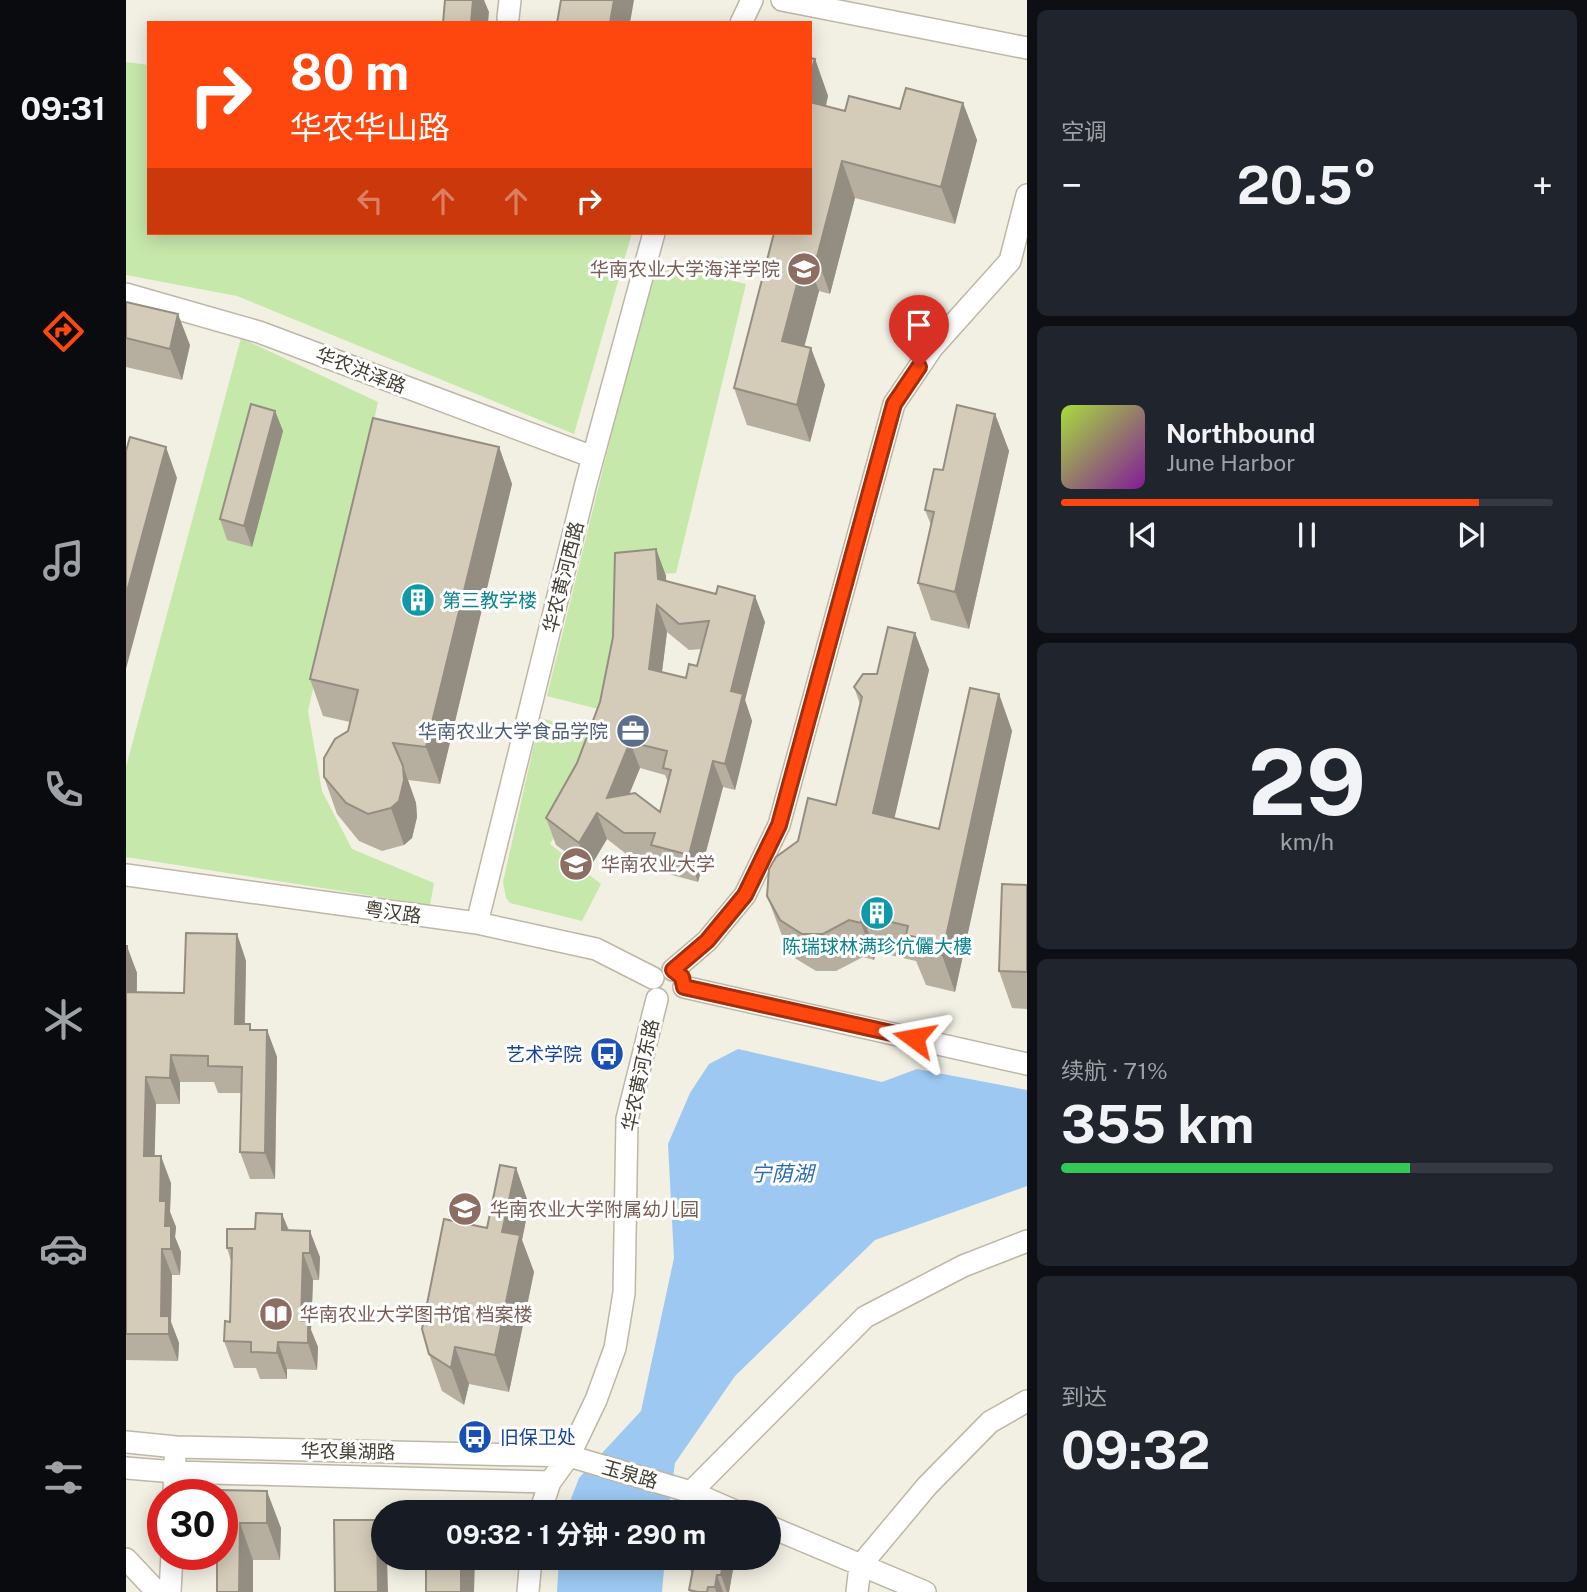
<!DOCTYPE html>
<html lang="zh">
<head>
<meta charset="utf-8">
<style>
  body { margin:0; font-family:"Public Sans","Noto Sans SC",sans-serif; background:#20242c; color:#f1f3f6; height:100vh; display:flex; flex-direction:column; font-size:26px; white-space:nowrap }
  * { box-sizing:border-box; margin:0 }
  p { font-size:23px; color:#9ea1a6 }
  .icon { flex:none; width:38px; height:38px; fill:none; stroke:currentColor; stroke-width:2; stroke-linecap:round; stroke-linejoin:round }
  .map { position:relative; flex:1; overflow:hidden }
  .side { display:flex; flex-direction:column; gap:10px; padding:10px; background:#0d0f14; width:560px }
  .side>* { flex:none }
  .top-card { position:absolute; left:21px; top:21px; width:665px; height:214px; border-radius:0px; box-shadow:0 4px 18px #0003; background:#fe470f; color:#fff; overflow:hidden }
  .speed { position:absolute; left:21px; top:1479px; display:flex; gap:14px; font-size:35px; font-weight:700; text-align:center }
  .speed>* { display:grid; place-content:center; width:91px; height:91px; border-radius:50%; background:#171b24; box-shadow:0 4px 18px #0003; line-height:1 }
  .speed .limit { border:10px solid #d22; background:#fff; color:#111 }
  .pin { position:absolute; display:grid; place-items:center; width:60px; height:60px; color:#fff; margin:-72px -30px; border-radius:50% 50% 50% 0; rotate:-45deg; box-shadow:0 0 7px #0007 }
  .pin .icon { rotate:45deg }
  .me { position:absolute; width:77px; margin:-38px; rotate:283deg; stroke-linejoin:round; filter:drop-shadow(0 0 5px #0008) }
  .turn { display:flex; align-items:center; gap:24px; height:147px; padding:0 28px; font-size:32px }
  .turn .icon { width:91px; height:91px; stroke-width:2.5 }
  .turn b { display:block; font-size:49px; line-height:60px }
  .lanes { display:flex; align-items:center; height:66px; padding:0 28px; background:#0003; justify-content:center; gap:35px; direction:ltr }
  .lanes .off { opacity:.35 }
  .big { font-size:52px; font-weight:700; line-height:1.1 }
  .side .tile { flex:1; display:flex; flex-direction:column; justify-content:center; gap:10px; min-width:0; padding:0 24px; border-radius:10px; background:#20242c }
  .side .dial { align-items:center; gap:0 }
  .dial b { font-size:91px; line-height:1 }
  .song { display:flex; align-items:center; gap:21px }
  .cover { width:84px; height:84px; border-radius:10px; background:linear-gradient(135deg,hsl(80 70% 55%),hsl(290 70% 35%)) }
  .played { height:7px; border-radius:4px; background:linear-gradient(90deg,#fe470f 85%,#363941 85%) }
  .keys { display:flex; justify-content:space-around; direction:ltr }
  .heat { display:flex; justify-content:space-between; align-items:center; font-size:38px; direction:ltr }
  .charge { height:10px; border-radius:5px; background:linear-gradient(90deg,#34c759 71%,#363941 0) }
  .trip { position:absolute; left:245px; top:1500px; width:410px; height:70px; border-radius:35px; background:#171b24; box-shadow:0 4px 18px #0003; font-weight:700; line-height:70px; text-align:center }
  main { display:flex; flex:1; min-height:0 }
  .menu { display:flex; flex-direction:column; width:126px; justify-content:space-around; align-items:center; background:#090b0e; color:#9ea1a6 }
  .menu .icon { width:49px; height:49px }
  .menu .current { color:#fe470f }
  .menu b { font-size:32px; color:#f1f3f6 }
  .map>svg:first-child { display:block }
  .green { fill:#c7e8ab }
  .water { fill:#9dc8f1 }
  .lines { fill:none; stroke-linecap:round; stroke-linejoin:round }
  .minor-casing { stroke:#beb7a6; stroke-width:24 }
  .minor { stroke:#fff; stroke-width:21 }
  .wall { fill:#b6af9f; fill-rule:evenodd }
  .shaded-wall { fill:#948e82 }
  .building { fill:#d4cbb9; stroke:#948e82; stroke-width:2; fill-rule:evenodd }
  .route-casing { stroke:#a52e0a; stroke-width:18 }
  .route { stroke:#fe470f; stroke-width:12 }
  .labels { text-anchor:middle; stroke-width:6; stroke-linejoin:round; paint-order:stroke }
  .education-label { font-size:19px; fill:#785e54; stroke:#fff; text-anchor:start }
  .street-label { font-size:19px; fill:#443f33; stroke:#fff }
  .culture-label { font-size:19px; fill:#0d838f; stroke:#fff; text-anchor:start }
  .service-label { font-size:19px; fill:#4e5e75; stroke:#fff; text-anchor:end }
  .transit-label { font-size:19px; fill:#164399; stroke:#fff; text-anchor:end }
  .water-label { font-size:21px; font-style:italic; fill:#2b6db1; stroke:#fff }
</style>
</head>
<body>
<main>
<nav class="menu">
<b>09:31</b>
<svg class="icon current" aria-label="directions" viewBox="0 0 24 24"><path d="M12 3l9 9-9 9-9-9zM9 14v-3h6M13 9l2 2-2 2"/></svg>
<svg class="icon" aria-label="music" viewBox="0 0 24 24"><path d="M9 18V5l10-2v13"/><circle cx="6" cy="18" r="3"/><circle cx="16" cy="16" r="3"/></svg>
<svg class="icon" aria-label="phone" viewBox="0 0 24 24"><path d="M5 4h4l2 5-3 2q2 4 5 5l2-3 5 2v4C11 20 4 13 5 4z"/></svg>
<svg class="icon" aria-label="climate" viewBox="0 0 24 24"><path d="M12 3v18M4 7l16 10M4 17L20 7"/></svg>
<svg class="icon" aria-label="car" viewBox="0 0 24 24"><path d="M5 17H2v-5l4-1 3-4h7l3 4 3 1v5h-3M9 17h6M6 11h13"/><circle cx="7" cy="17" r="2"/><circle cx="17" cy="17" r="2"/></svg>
<svg class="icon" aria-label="filters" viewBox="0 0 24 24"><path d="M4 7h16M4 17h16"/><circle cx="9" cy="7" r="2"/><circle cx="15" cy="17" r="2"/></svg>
</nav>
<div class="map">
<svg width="901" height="1592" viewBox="0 0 901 1592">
  <rect width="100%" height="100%" fill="#f2efe3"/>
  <path class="green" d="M 0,62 L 23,65 L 23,233 L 506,233 L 448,434 L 111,296 L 0,275 Z
    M 528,262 L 620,284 L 550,573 L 492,577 L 496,632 L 476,710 L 421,696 Z
    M 115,338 L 252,402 L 182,711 L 196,791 L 226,849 L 308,883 L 304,905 L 0,857 L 0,767 Z
    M 414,718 L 473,733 L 444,812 L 424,844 L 475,884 L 456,921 L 384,903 L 380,898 L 377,882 Z"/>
  <path class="water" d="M 612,1049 L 756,1082 L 791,1069 L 901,1090 L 901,1186 L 749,1240 L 609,1376 L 549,1463 L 542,1512 L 440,1512 L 453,1478 L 515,1411 L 548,1258 L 542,1144 L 564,1093 L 583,1064 Z
    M 433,1558 L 539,1558 L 536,1592 L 431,1592 Z"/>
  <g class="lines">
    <g class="minor-casing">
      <path id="minor" d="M 656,0 L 901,48
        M 382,18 L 384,0
        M 615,23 L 626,0
        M 0,294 L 133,332 L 467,457
        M 0,875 L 351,923 L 470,949 L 527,978
        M 351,923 L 460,483 L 528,233
        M 547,970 L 581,941 L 619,895 L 653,825 L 768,404 L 806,348 L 884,261 L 901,195
        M 558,987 L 901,1064
        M 0,1442 L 50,1447 L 443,1456 L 565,1492 L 611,1512
        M 0,1468 L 49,1472 L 424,1482
        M 565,1492 L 739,1317 L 837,1266 L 901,1241
        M 48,1494 L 49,1460
        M 414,1512 L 424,1482 L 443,1456 L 470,1400 L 489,1348 L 498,1293 L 501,1119 L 531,999
        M 642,1526 L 799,1592
        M 0,1559 L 31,1592
        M 44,1592 L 46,1554
        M 402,1592 L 405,1558
        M 731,1592 L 734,1566 L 801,1486 L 864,1422 L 901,1401"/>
    </g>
    <use href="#minor" class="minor"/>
  </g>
  <path class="wall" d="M 689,59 L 702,96 L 700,106 L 719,111 L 774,109 L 837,103 L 851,140 L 829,224 L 729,198 L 704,294 L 693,291 L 678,346 L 699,385 L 684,442 L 621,425 L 608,388 L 684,233 Z
    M 0,302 L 64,345 L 56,380 L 0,367 Z
    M 149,411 L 157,431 L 126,547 L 101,540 L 94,519 Z
    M 869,414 L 883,451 L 843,629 L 805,620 L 792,583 L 805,525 L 799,510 L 817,470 Z
    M 373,447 L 386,484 L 314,784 L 282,780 L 290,803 L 291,817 L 286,838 L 278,845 L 256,851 L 233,841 L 211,814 L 198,777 L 222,731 L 224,722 L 197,716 L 184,679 Z
    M 530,549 L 540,576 L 540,581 L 639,622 L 619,700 L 626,721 L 609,790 L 597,787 L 572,882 L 535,872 L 531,860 L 508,860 L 481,839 L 463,869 L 430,845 L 420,818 L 451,763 ZM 541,632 L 563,650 L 576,649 L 571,666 L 560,678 L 536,672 ZM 514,768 L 539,775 L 542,782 L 534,812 L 503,794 Z
    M 789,633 L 803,670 L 768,818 L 813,829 L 873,694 L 886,731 L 829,992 L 800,985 L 790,961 L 750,952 L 748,960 L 737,957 L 710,971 L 690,971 L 667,957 L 655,933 L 641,896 L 672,841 L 710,805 L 734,704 L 728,687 L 751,674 Z
    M 901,885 L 901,1009 L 886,1008 L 873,971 Z
    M 111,934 L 120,961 L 119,1024 L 126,1030 L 141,1030 L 151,1057 L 149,1179 L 124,1179 L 114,1152 L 116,1093 L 92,1093 L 88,1082 L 54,1082 L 54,1104 L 30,1104 L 28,1156 L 45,1183 L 44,1212 L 50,1227 L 49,1237 L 55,1252 L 54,1275 L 46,1275 L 45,1322 L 53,1343 L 52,1361 L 0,1360 L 0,946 L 11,973 L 11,992 L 58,993 Z
    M 390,1168 L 403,1205 L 396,1240 L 408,1272 L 383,1392 L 343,1384 L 338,1405 L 316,1391 L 303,1354 Z
    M 156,1214 L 163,1230 L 194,1257 L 193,1280 L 187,1280 L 185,1330 L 192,1347 L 191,1370 L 161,1369 L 161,1379 L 134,1379 L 130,1368 L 108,1368 L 98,1341 L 104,1322 L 105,1261 L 101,1248 Z
    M 96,1494 L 155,1528 L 154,1560 L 127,1560 L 127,1592 L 91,1592 Z
    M 609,1558 L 603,1592 L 564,1592 L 563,1590 L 566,1575 L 562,1563 Z"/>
  <path class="shaded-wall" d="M 347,0 L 358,0 L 363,12 L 362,23 L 345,23 Z
    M 488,0 L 508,0 L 504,23 L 484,23 Z
    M 689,59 L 702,96 L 692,137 L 684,117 L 684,76 Z
    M 837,103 L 851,140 L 829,224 L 815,187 Z
    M 716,161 L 729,198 L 704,294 L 691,257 Z
    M 679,254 L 693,291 L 670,378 L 656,341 Z
    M 52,314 L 64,345 L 56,380 L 44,349 Z
    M 685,348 L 699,385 L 684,442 L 671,405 Z
    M 149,411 L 157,431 L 126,547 L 118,526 Z
    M 869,414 L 883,451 L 843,629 L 829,592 Z
    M 40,447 L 51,478 L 0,669 L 0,595 Z
    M 373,447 L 386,484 L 314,784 L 300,747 Z
    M 530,549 L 540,576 L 541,606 L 532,579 Z
    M 629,596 L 639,622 L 619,700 L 626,721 L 609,790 L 599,764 L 605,691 Z
    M 531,605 L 541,632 L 533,695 L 523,669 Z
    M 789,633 L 803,670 L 761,850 L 747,813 Z
    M 873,694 L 886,731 L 829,992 L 816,955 Z
    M 504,742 L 514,768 L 491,824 L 481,798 Z
    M 587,761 L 597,787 L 572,882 L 563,855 Z
    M 277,766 L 290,803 L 291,817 L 286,838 L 278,845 L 265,808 Z
    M 471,813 L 481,839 L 463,869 L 453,843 Z
    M 736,915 L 750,952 L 748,960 L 735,923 Z
    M 111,934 L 120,961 L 118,1050 L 109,1024 Z
    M 1,946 L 11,973 L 10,1018 L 1,992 Z
    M 141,1030 L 151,1057 L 149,1179 L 139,1153 Z
    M 45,1055 L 54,1082 L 54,1104 L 44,1078 Z
    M 20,1077 L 30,1104 L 28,1183 L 18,1156 Z
    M 35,1156 L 45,1183 L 44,1212 L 50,1227 L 49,1237 L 55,1252 L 54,1275 L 45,1249 L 34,1201 Z
    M 390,1168 L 403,1205 L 396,1240 L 408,1272 L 383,1392 L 369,1355 L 376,1232 Z
    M 156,1214 L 166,1240 L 156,1230 Z
    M 184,1231 L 194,1257 L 193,1280 L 184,1253 Z
    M 36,1249 L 46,1275 L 45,1322 L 53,1343 L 52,1361 L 35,1316 Z
    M 177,1253 L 187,1280 L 185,1330 L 192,1347 L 191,1370 L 182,1343 L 175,1321 Z
    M 152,1342 L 161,1369 L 161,1379 L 151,1353 Z
    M 329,1347 L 343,1384 L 338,1405 L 325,1368 Z
    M 141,1491 L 155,1528 L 154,1560 L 141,1523 Z
    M 251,1520 L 257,1536 L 257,1558 L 261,1558 L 262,1592 L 252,1592 Z
    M 114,1523 L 127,1560 L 127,1592 L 113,1592 Z
    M 335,1558 L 348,1558 L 349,1560 L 348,1592 L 335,1592 Z
    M 598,1558 L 609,1558 L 603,1592 L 601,1592 L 595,1575 Z
    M 591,1575 L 597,1592 L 590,1592 L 589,1587 Z"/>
  <path class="building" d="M 319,0 L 347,0 L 345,23 L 317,23 Z
    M 435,0 L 488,0 L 484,23 L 431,23 Z
    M 684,58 L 689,59 L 684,76 Z
    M 780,88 L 837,103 L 815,187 L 716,161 L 691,257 L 679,254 L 656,341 L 685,348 L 671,405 L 608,388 L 648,233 L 684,233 L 684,102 L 719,111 L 723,96 L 774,109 Z
    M 0,302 L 52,314 L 44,349 L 0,338 Z
    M 125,404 L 149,411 L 118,526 L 94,519 Z
    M 831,405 L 869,414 L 829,592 L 792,583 L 808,512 L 799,510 L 808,469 L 817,470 Z
    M 247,418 L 373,447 L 300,747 L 267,743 L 277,766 L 278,780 L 273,801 L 265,808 L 242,814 L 220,803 L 198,777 L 198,758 L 209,739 L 222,731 L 232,690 L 184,679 Z
    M 4,437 L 40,447 L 0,595 L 0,451 Z
    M 530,549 L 532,579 L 590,594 L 592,586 L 629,596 L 605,691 L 617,694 L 599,764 L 587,761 L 563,855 L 525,845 L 529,833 L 498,833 L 471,813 L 453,843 L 420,818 L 451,763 L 474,702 L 487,637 L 489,553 ZM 531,605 L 553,624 L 583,621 L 571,666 L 563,664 L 560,678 L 523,669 ZM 504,742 L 541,751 L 537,768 L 545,770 L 534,812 L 509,793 L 481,798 Z
    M 762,627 L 789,633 L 747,813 L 813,829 L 844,688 L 873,694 L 816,955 L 786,948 L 789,937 L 780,935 L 782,926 L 736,915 L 735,923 L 723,920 L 697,934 L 676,934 L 654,920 L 641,896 L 643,869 L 650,857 L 672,841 L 682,798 L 710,805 L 736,697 L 728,687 L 737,674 L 751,674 Z
    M 876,884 L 901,885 L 901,972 L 873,971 Z
    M 60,933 L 111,934 L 109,1024 L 124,1024 L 124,1030 L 141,1030 L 139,1153 L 114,1152 L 116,1067 L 82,1066 L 82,1056 L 45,1055 L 44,1078 L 20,1077 L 18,1156 L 35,1156 L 34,1201 L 40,1201 L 39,1226 L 45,1226 L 45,1249 L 36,1249 L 35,1316 L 43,1316 L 43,1334 L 0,1334 L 0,946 L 1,946 L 1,992 L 58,993 Z
    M 374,1165 L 390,1168 L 376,1232 L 394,1235 L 369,1355 L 329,1347 L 325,1368 L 303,1354 L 296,1329 L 318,1219 L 361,1228 Z
    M 130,1213 L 156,1214 L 156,1230 L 184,1231 L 184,1253 L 177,1253 L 175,1321 L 182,1321 L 182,1343 L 152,1342 L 151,1353 L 125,1352 L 125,1342 L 98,1341 L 99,1321 L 104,1322 L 106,1248 L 101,1248 L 101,1229 L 129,1229 Z
    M 91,1490 L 141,1491 L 141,1523 L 114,1523 L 113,1592 L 91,1592 L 91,1554 L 96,1554 L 96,1494 L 91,1494 Z
    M 208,1520 L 251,1520 L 252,1592 L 209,1592 Z
    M 300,1558 L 335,1558 L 335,1592 L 300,1592 Z
    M 562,1558 L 598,1558 L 595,1575 L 591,1575 L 589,1587 L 582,1587 L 581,1592 L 572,1592 L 563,1590 L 568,1564 L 562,1563 Z"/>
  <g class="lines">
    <g class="route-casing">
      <path id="route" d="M 788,1038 L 558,987 L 556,977 L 547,970 L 581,941 L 619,895 L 653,825 L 768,404 L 793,367"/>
    </g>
    <use href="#route" class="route"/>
  </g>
  <defs>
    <g id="university-disc" transform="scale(1.75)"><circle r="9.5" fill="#8d6e63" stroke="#fff"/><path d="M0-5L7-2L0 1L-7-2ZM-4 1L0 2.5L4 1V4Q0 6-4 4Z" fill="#fff"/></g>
    <g id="building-disc" transform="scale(1.75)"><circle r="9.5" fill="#0f9aa8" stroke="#fff"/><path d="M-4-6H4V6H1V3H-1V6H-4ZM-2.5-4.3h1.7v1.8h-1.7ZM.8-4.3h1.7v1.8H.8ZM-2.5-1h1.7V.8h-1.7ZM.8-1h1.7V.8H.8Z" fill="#fff"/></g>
    <g id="office-disc" transform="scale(1.75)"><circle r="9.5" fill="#5c6f8a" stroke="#fff"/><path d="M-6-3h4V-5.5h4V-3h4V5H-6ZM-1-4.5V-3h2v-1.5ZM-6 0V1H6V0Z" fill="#fff"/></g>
    <g id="bus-disc" transform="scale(1.75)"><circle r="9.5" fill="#1a4fb4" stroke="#fff"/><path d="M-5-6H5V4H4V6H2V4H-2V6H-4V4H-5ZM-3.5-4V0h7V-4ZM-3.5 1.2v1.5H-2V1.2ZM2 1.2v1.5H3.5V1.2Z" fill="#fff"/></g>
    <g id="school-disc" transform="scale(1.75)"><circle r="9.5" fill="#8d6e63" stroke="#fff"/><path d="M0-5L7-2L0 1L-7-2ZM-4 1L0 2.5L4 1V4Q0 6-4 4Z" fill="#fff"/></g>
    <g id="library-disc" transform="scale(1.75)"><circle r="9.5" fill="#8d6e63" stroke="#fff"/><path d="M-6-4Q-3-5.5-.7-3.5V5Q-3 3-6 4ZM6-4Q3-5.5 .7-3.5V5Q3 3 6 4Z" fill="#fff"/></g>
  </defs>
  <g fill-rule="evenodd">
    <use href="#university-disc" x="678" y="269"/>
    <use href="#building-disc" x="292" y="600"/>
    <use href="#office-disc" x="507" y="731"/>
    <use href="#university-disc" x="450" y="864"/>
    <use href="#building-disc" x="751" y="913"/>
    <use href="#bus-disc" x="481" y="1054"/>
    <use href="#school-disc" x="339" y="1209"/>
    <use href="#library-disc" x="150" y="1314"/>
    <use href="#bus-disc" x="349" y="1437"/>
  </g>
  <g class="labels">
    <g class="education-label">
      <text x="654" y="276" text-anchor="end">华南农业大学海洋学院</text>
      <text x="475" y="871">华南农业大学</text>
      <text x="364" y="1216">华南农业大学附属幼儿园</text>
      <text x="174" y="1321">华南农业大学图书馆 档案楼</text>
    </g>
    <g class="street-label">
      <text transform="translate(235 370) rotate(21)" y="7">华农洪泽路</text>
      <text transform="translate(437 577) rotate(-76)" y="7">华农黄河西路</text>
      <text transform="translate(267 912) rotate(8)" y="7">粤汉路</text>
      <text transform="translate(514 1075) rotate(-78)" y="7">华农黄河东路</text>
      <text transform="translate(222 1451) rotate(1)" y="7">华农巢湖路</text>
      <text transform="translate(504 1474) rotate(16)" y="7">玉泉路</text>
    </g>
    <g class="culture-label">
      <text x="316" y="607">第三教学楼</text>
      <text x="751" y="953" text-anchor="middle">陈瑞球林满珍伉儷大樓</text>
    </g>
    <g class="service-label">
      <text x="482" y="738">华南农业大学食品学院</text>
    </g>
    <g class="transit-label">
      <text x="456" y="1061">艺术学院</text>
      <text x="374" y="1444" text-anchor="start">旧保卫处</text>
    </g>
    <g class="water-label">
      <text x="656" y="1181">宁荫湖</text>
    </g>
  </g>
</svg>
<div class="speed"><div class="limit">30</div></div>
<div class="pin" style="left:793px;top:367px;background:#d93025"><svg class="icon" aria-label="arrive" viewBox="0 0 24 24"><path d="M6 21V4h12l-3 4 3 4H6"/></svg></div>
<svg class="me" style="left:788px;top:1038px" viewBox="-20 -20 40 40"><path d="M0-17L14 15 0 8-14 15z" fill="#fe470f" stroke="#fff" stroke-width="4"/></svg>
<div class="trip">09:32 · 1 分钟 · 290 m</div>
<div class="top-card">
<div class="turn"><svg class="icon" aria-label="right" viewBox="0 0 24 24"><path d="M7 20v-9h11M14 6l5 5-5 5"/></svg><div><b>80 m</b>华农华山路</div></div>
<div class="lanes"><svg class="icon off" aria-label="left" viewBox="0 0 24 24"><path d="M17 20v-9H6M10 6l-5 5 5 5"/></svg><svg class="icon off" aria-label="ahead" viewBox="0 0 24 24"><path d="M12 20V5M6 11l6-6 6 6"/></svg><svg class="icon off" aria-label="ahead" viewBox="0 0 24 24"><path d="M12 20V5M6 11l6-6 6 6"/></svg><svg class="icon" aria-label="right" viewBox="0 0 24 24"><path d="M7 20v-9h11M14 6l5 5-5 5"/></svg></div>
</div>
</div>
<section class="side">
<div class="tile"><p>空调</p>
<div class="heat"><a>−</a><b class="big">20.5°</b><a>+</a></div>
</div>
<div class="tile">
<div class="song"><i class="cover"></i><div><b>Northbound</b><p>June Harbor</p></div></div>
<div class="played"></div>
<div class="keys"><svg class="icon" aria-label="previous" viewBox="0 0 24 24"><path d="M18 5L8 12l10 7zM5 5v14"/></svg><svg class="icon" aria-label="pause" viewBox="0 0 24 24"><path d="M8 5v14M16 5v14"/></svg><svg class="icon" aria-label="next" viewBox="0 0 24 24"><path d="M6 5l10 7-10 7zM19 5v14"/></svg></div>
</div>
<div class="tile dial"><b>29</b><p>km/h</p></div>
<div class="tile"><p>续航 · 71%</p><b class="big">355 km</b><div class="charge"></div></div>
<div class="tile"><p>到达</p><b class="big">09:32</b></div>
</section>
</main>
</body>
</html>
